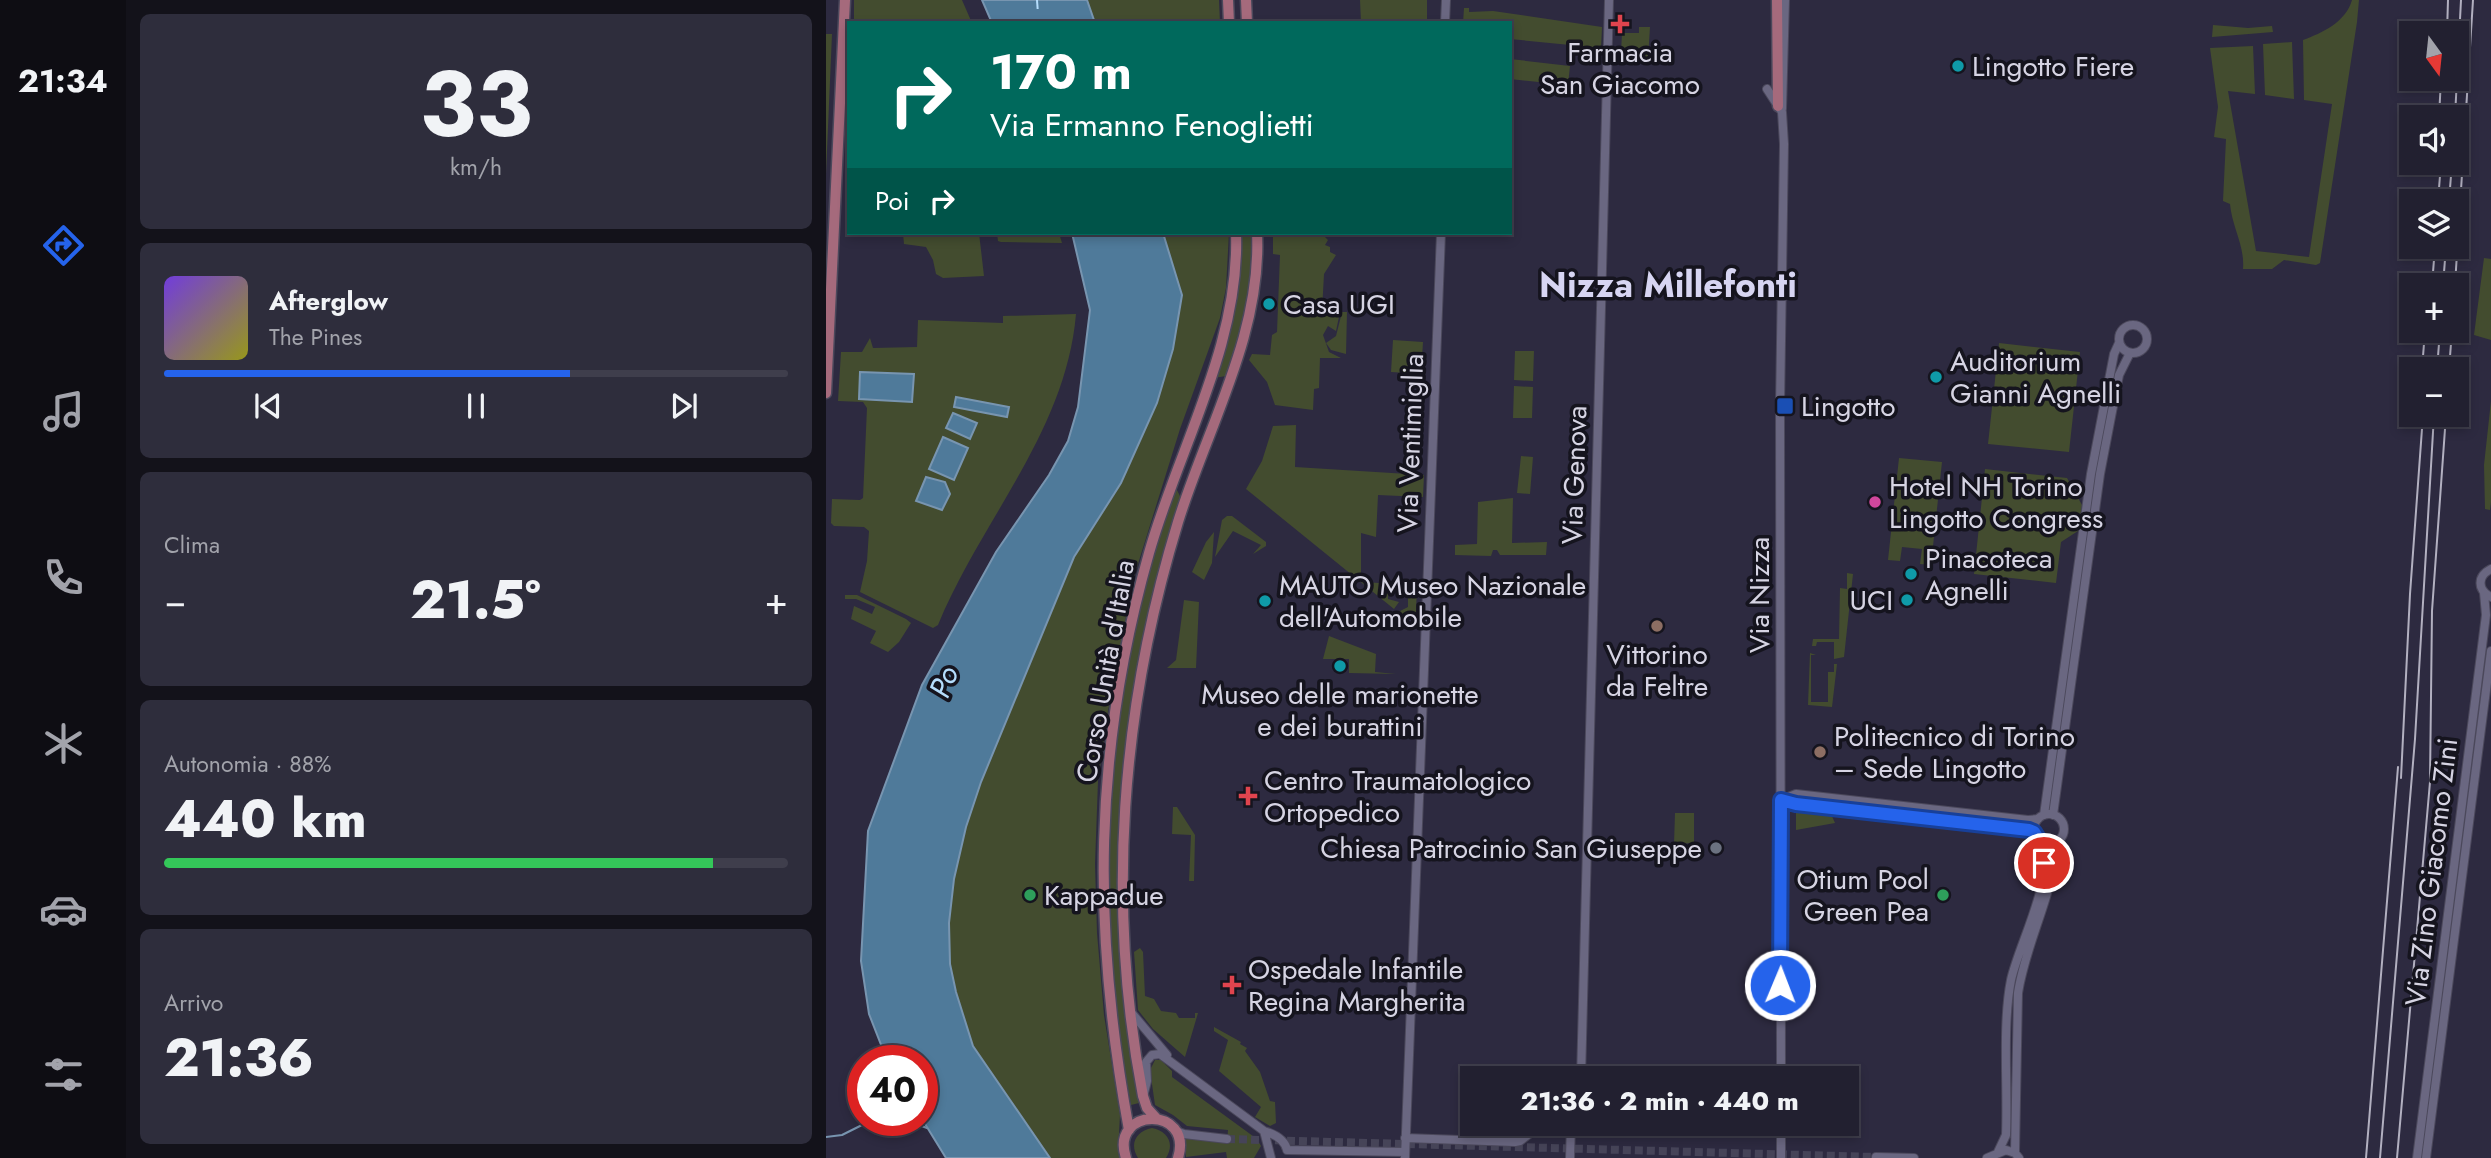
<!DOCTYPE html>
<html lang="it">
<head>
<meta charset="utf-8">
<style>
  body { margin:0; font-family:Jost,sans-serif; background:#2e2d3c; color:#f1f3f6; height:100vh; display:flex; flex-direction:column; font-size:26px; white-space:nowrap }
  * { box-sizing:border-box; margin:0 }
  p { font-size:23px; color:#a2a3ab }
  .icon { flex:none; width:38px; height:38px; fill:none; stroke:currentColor; stroke-width:2; stroke-linecap:round; stroke-linejoin:round }
  .map { position:relative; flex:1; overflow:hidden }
  .side { display:flex; flex-direction:column; gap:14px; padding:14px; background:#13121a; width:700px }
  .side>* { flex:none }
  .guide { position:absolute; left:21px; top:21px; width:665px; height:214px; border-radius:0px; box-shadow:0 4px 10px #0003,0 0 0 2px #3f3e4c; background:#00695c; color:#fff; overflow:hidden }
  .needle { width:46px; rotate:165deg }
  .buttons { position:absolute; left:1573px; top:21px; display:grid; gap:14px }
  .buttons a { display:grid; place-items:center; width:70px; height:70px; border-radius:0px; background:#222030; box-shadow:0 4px 10px #0003,0 0 0 2px #3f3e4c; font-size:35px }
  .speed { position:absolute; left:21px; top:1045px; display:flex; gap:14px; font-size:35px; font-weight:700; text-align:center }
  .speed>* { display:grid; place-content:center; width:91px; height:91px; border-radius:50%; background:#222030; box-shadow:0 4px 10px #0003,0 0 0 2px #3f3e4c; line-height:1 }
  .speed .limit { border:10px solid #d22; background:#fff; color:#111 }
  .pin { position:absolute; display:grid; place-items:center; width:60px; height:60px; color:#fff; margin:-30px; border:4px solid #fff; border-radius:50%; box-shadow:0 2px 7px #0007 }
  .me { position:absolute; width:77px; margin:-38px; rotate:1deg; stroke-linejoin:round; filter:drop-shadow(0 0 5px #0008) }
  .turn { display:flex; align-items:center; gap:24px; height:147px; padding:0 28px; font-size:32px }
  .turn .icon { width:91px; height:91px; stroke-width:2.5 }
  .turn b { display:block; font-size:49px; line-height:60px }
  .then { display:flex; align-items:center; height:66px; padding:0 28px; background:#0003; gap:14px; font-size:26px }
  .big { font-size:52px; font-weight:800; line-height:1.1 }
  .side .tile { flex:1; display:flex; flex-direction:column; justify-content:center; gap:10px; min-width:0; padding:0 24px; border-radius:10px; background:#2e2d3c }
  .side .dial { align-items:center; gap:0 }
  .dial b { font-size:91px; line-height:1 }
  .song { display:flex; align-items:center; gap:21px }
  .cover { width:84px; height:84px; border-radius:10px; background:linear-gradient(135deg,hsl(260 70% 55%),hsl(60 70% 35%)) }
  .played { height:7px; border-radius:4px; background:linear-gradient(90deg,#2563eb 65%,#3f3e4c 65%) }
  .keys { display:flex; justify-content:space-around; direction:ltr }
  .heat { display:flex; justify-content:space-between; align-items:center; font-size:38px; direction:ltr }
  .charge { height:10px; border-radius:5px; background:linear-gradient(90deg,#34c759 88%,#3f3e4c 0) }
  .trip { position:absolute; left:634px; top:1066px; width:399px; height:70px; border-radius:0px; background:#222030; box-shadow:0 4px 10px #0003,0 0 0 2px #3f3e4c; font-weight:800; line-height:70px; text-align:center }
  main { display:flex; flex:1; min-height:0 }
  .tabs { display:flex; flex-direction:column; width:126px; justify-content:space-around; align-items:center; background:#0e0d13; color:#a2a3ab }
  .tabs .icon { width:49px; height:49px }
  .tabs .on { color:#2563eb }
  .tabs b { font-size:32px; color:#f1f3f6 }
  .map>svg:first-child { display:block }
  .green { fill:#434c2f }
  .water { fill:#4f7a9a; stroke:#7895b0; stroke-width:2 }
  .lines { fill:none; stroke-linecap:round; stroke-linejoin:round }
  .stream { stroke:#7895b0; stroke-width:2 }
  .ferry { stroke:#b5ddfc; stroke-width:2; stroke-dasharray:9 7; stroke-linecap:butt }
  .minor-tunnel { stroke:#464458; stroke-width:8; stroke-dasharray:8 4; stroke-linecap:butt }
  .minor-casing { stroke:#4b485b; stroke-width:10 }
  .major-casing { stroke:#4b485b; stroke-width:13 }
  .minor { stroke:#6a6781; stroke-width:8 }
  .major { stroke:#a56a7c; stroke-width:10 }
  .rail { stroke:#b2b0c0; stroke-width:2 }
  .route-casing { stroke:#184099; stroke-width:18 }
  .route { stroke:#2563eb; stroke-width:12 }
  .health-dot { fill:#e0444e; stroke:#15141e; stroke-width:2.5 }
  .culture-dot { fill:#0f9aa8; stroke:#15141e; stroke-width:2.5 }
  .transit-dot { fill:#1a4fb4; stroke:#15141e; stroke-width:2.5 }
  .hotel-dot { fill:#d1479c; stroke:#15141e; stroke-width:2.5 }
  .education-dot { fill:#8d6e63; stroke:#15141e; stroke-width:2.5 }
  .worship-dot { fill:#6b7280; stroke:#15141e; stroke-width:2.5 }
  .leisure-dot { fill:#2e9e5b; stroke:#15141e; stroke-width:2.5 }
  .labels { text-anchor:middle; stroke-width:7; stroke-linejoin:round; paint-order:stroke }
  .poi-label { font-size:28px; fill:#d6d4e3; stroke:#15141e; text-anchor:start }
  .street-label { font-size:28px; fill:#d6d4e3; stroke:#15141e }
  .water-label { font-size:30px; font-style:italic; fill:#b5ddfc; stroke:#15141e }
  .district-label { font-size:35px; font-weight:bold; fill:#d7d5f2; stroke:#15141e }
</style>
</head>
<body>
<main>
<nav class="tabs">
<b>21:34</b>
<svg class="icon on" aria-label="directions" viewBox="0 0 24 24"><path d="M12 3l9 9-9 9-9-9zM9 14v-3h6M13 9l2 2-2 2"/></svg>
<svg class="icon" aria-label="music" viewBox="0 0 24 24"><path d="M9 18V5l10-2v13"/><circle cx="6" cy="18" r="3"/><circle cx="16" cy="16" r="3"/></svg>
<svg class="icon" aria-label="phone" viewBox="0 0 24 24"><path d="M5 4h4l2 5-3 2q2 4 5 5l2-3 5 2v4C11 20 4 13 5 4z"/></svg>
<svg class="icon" aria-label="climate" viewBox="0 0 24 24"><path d="M12 3v18M4 7l16 10M4 17L20 7"/></svg>
<svg class="icon" aria-label="car" viewBox="0 0 24 24"><path d="M5 17H2v-5l4-1 3-4h7l3 4 3 1v5h-3M9 17h6M6 11h13"/><circle cx="7" cy="17" r="2"/><circle cx="17" cy="17" r="2"/></svg>
<svg class="icon" aria-label="filters" viewBox="0 0 24 24"><path d="M4 7h16M4 17h16"/><circle cx="9" cy="7" r="2"/><circle cx="15" cy="17" r="2"/></svg>
</nav>
<section class="side">
<div class="tile dial"><b>33</b><p>km/h</p></div>
<div class="tile">
<div class="song"><i class="cover"></i><div><b>Afterglow</b><p>The Pines</p></div></div>
<div class="played"></div>
<div class="keys"><svg class="icon" aria-label="previous" viewBox="0 0 24 24"><path d="M18 5L8 12l10 7zM5 5v14"/></svg><svg class="icon" aria-label="pause" viewBox="0 0 24 24"><path d="M8 5v14M16 5v14"/></svg><svg class="icon" aria-label="next" viewBox="0 0 24 24"><path d="M6 5l10 7-10 7zM19 5v14"/></svg></div>
</div>
<div class="tile"><p>Clima</p>
<div class="heat"><a>−</a><b class="big">21.5°</b><a>+</a></div>
</div>
<div class="tile"><p>Autonomia · 88%</p><b class="big">440 km</b><div class="charge"></div></div>
<div class="tile"><p>Arrivo</p><b class="big">21:36</b></div>
</section>
<div class="map">
<svg width="1665" height="1158" viewBox="0 0 1665 1158">
  <rect width="100%" height="100%" fill="#2d2a40"/>
  <path class="green" d="M 28,0 L 136,0 L 146,23 L 28,23 Z
    M 261,0 L 393,0 L 394,23 L 269,23 Z
    M 534,0 L 601,0 L 601,23 L 535,23 Z
    M 1526,0 L 1533,0 L 1531,22 L 1494,263 L 1490,265 L 1458,260 L 1446,269 L 1417,269 C 1419,246 1406,227 1404,204 L 1397,201 L 1400,139 L 1388,137 L 1392,107 L 1384,48 L 1427,46 L 1429,94 L 1402,91 L 1430,251 L 1483,257 L 1506,104 L 1478,100 L 1477,40 C 1496,33 1520,22 1526,0 Z
    M 638,8 L 643,8 L 643,12 L 667,11 L 776,27 L 775,48 L 684,39 L 684,23 L 637,23 Z
    M 1387,25 L 1422,28 L 1446,26 L 1447,32 L 1386,37 Z
    M 813,27 L 824,27 L 822,59 L 815,59 L 815,54 L 795,53 L 796,33 L 813,33 Z
    M 0,34 L 6,34 L 0,174 Z
    M 1466,42 L 1468,99 L 1439,95 L 1437,44 Z
    M 684,59 L 744,66 L 742,85 L 684,79 Z
    M 77,233 L 153,233 L 158,276 L 117,278 L 110,274 L 107,260 L 100,247 L 78,244 Z
    M 171,233 L 233,233 L 236,243 L 175,242 L 172,241 Z
    M 337,233 L 403,233 L 400,288 L 394,318 L 354,429 L 307,580 L 282,711 L 272,781 L 269,864 L 271,933 L 278,1015 L 294,1115 L 292,1152 L 294,1158 L 224,1158 L 147,1046 L 130,992 L 124,964 L 123,923 L 128,879 L 140,827 L 155,782 L 248,557 L 295,483 L 331,403 L 347,349 L 356,295 Z
    M 415,233 L 425,233 C 427,281 417,332 400,376 L 388,378 C 406,331 417,283 415,233 Z
    M 447,233 L 495,233 L 502,240 L 499,245 L 504,247 L 504,252 L 510,255 L 498,274 L 496,311 L 514,312 L 510,331 L 502,326 L 497,335 L 503,352 L 515,358 L 494,358 L 493,388 L 488,389 L 487,410 L 449,405 L 441,382 L 423,360 L 426,354 L 444,355 L 446,335 L 451,332 L 454,255 L 447,254 Z
    M 1658,258 L 1665,259 L 1665,340 L 1648,335 Z
    M 516,312 L 521,312 L 520,354 L 505,350 L 500,343 L 510,336 Z
    M 250,314 C 240,432 155,520 112,625 L 107,628 L 34,592 L 41,561 L 43,531 L 38,527 L 8,526 L 5,523 L 6,499 L 34,500 L 37,498 L 41,408 L 37,402 L 12,401 L 15,352 L 36,352 L 44,338 L 47,348 L 91,347 L 92,320 L 177,323 L 177,316 Z
    M 567,340 L 597,342 L 595,374 L 565,372 Z
    M 1173,343 L 1254,352 L 1243,452 L 1162,444 Z
    M 689,351 L 708,351 L 707,381 L 688,380 Z
    M 688,386 L 707,387 L 706,418 L 687,418 Z
    M 1665,401 L 1665,502 L 1664,510 L 1659,509 L 1658,465 Z
    M 470,425 L 469,467 L 598,475 L 597,497 L 552,495 L 550,537 L 535,533 L 535,582 L 591,585 L 590,612 L 578,617 L 572,612 L 582,607 L 582,588 L 562,589 L 562,599 L 573,602 L 568,609 L 420,489 L 436,461 L 447,426 Z
    M 695,456 L 707,457 L 704,494 L 691,493 Z
    M 1073,458 L 1116,462 L 1105,565 L 1094,564 L 1096,549 L 1076,547 L 1074,561 L 1062,560 Z
    M 1159,469 L 1241,478 L 1256,505 L 1252,531 L 1235,542 L 1230,583 L 1148,574 Z
    M 349,486 L 355,498 C 290,693 272,900 313,1103 L 305,1105 C 276,952 273,793 306,640 C 317,588 333,537 349,486 Z
    M 687,498 L 686,543 L 721,542 L 720,555 L 674,555 L 671,550 L 667,550 L 665,556 L 629,555 L 629,545 L 651,544 L 652,502 Z
    M 401,516 L 406,516 L 440,542 L 440,546 L 427,554 L 435,545 L 407,531 L 389,557 L 396,520 Z
    M 388,532 L 386,563 L 378,580 L 366,572 L 380,542 Z
    M 1021,573 L 1027,574 L 1018,657 L 1008,659 L 1008,642 L 991,642 L 990,646 L 986,646 L 987,639 L 1013,639 L 1014,588 L 1021,589 Z
    M 19,595 L 31,595 L 80,619 L 85,623 L 73,642 L 62,652 L 44,643 L 50,631 L 25,619 L 28,606 L 46,614 L 49,607 L 30,599 L 19,599 Z
    M 358,600 L 373,602 L 370,668 L 341,668 L 350,660 Z
    M 503,636 L 550,654 L 549,672 L 570,674 L 523,673 L 523,659 L 497,659 Z
    M 984,653 L 990,655 L 985,655 L 985,702 L 1002,702 L 1002,672 L 1008,672 L 1008,664 L 1011,664 L 1006,707 L 982,705 Z
    M 347,807 L 351,807 L 369,835 L 368,881 L 363,881 L 365,835 L 346,834 Z
    M 970,809 L 1005,814 L 1009,823 L 970,830 Z
    M 849,813 L 868,813 L 868,843 L 848,844 Z
    M 314,948 L 317,952 L 319,996 L 328,999 L 335,1011 L 350,1013 L 353,1018 L 369,1018 L 369,1013 L 372,1013 L 359,1057 L 327,1029 L 312,1010 L 308,952 Z
    M 388,1027 L 415,1042 L 414,1044 L 421,1048 L 419,1051 L 434,1072 L 444,1101 L 449,1102 L 450,1123 L 444,1126 L 429,1117 L 435,1107 L 393,1071 L 402,1040 L 388,1031 Z
    M 329,1060 L 335,1060 L 346,1071 L 346,1077 L 431,1139 L 435,1146 L 428,1158 L 401,1158 L 400,1152 L 360,1157 L 359,1138 L 401,1141 L 402,1130 L 361,1126 L 347,1115 L 329,1105 L 324,1070 Z
    M 326,1128 C 342,1131 349,1144 340,1158 L 312,1158 C 303,1144 310,1131 326,1128 Z"/>
  <path class="water" d="M 156,0 L 261,0 L 269,23 L 166,23 Z
    M 246,233 L 337,233 L 356,295 L 347,349 L 331,403 L 295,483 L 248,557 L 155,782 L 140,827 L 128,879 L 123,923 L 124,964 L 130,992 L 147,1046 L 224,1158 L 120,1158 L 96,1119 L 96,1060 L 61,1060 L 43,1014 L 35,961 L 42,831 L 96,685 L 170,552 L 223,475 L 242,441 L 252,407 L 264,310 Z
    M 34,372 L 88,374 L 86,402 L 33,399 Z
    M 130,397 L 183,407 L 181,417 L 128,407 Z
    M 127,413 L 151,423 L 144,439 L 120,428 Z
    M 117,437 L 142,448 L 128,480 L 103,469 Z
    M 100,477 L 119,482 L 124,494 L 116,510 L 90,501 Z"/>
  <g class="lines">
    <path class="stream" d="M 79,1120 L 101,1128
      M 0,1137 L 16,1135 L 46,1120"/>
    <path class="ferry" d="M 211,0 L 212,14"/>
    <path class="minor-tunnel" d="M 401,1139 L 1050,1157"/>
    <g class="minor-casing">
      <path id="minor" d="M 619,23 L 620,0
        M 941,89 L 956,112 L 958,144 L 954,407 L 955,1078
        M 956,109 L 959,0
        M1293 339a14 14 0 1 1 28 0a14 14 0 1 1-28 0Z
        M 1665,569 C 1651,576 1651,590 1665,597
        M 955,800 L 970,794 L 1202,820 L 1212,819
        M 955,800 L 970,804 L 1208,832
        M1208 829a15 15 0 1 1 30 0a15 15 0 1 1-30 0Z
        M 1218,815 L 1265,474 L 1288,354 L 1293,343
        M 1227,815 L 1274,474 L 1293,375 L 1304,353
        M 304,1011 L 341,1055
        M 755,1078 L 783,0
        M 318,1093 L 321,1081 L 320,1062 L 326,1055 L 334,1054 L 438,1131 C 448,1134 459,1140 461,1150
        M 955,1124 L 955,1158
        M 350,1131 L 358,1134 L 401,1139
        M 438,1131 L 445,1158
        M 579,1138 L 689,1142 L 694,1141 L 716,1124
        M 461,1150 L 579,1152
        M 1172,1152 L 1180,1135 C 1182,1087 1176,1025 1185,980 C 1193,943 1230,878 1215,841
        M 1189,1153 L 1192,993 C 1200,941 1228,894 1231,841
        M 1050,1157 L 1088,1158
        M 579,1158 L 615,233
        M 744,1158 L 745,1124
        M 1161,1158 L 1180,1150 L 1189,1153 L 1193,1158
        M 1591,1158 L 1660,615 L 1658,593
        M 1600,1158 L 1665,651"/>
    </g>
    <g class="major-casing">
      <path id="major" d="M 402,0 L 403,23
        M 420,0 L 421,23
        M 951,0 L 952,106
        M 0,393 L 19,0
        M 330,1118 L 321,1108 L 317,1096 C 280,904 295,708 352,522 C 381,428 436,334 431,233
        M 303,1130 C 266,929 267,750 323,553 C 353,447 414,345 410,233
        M 300,1158 C 283,1107 368,1105 352,1158"/>
    </g>
    <use href="#minor" class="minor"/>
    <use href="#major" class="major"/>
    <path class="rail" d="M 1621,33 L 1622,0
      M 1613,117 L 1615,79
      M 1629,117 L 1635,0
      M 1612,201 L 1615,163
      M 1623,201 L 1626,163
      M 1606,285 L 1609,247
      M 1617,285 L 1620,247
      M 1629,285 L 1647,0
      M 1596,369 L 1599,331
      M 1611,369 L 1614,331
      M 1623,369 L 1626,331
      M 1575,778 L 1584,594 L 1597,415
      M 1540,1158 L 1572,767
      M 1554,1158 L 1589,739 L 1608,415
      M 1571,1158 L 1604,782 L 1606,611 L 1620,415"/>
  </g>
  <g class="lines">
    <g class="route-casing">
      <path id="route" d="M 954,985 L 955,800 L 970,804 L 1203,830 L 1208,832 L 1217,846 L 1218,863"/>
    </g>
    <use href="#route" class="route"/>
  </g>
  <g class="health-dot">
    <path d="M790.5 13.5h7v7h7v7h-7v7h-7v-7h-7v-7h7z"/>
    <path d="M418.5 785.5h7v7h7v7h-7v7h-7v-7h-7v-7h7z"/>
    <path d="M402.5 974.5h7v7h7v7h-7v7h-7v-7h-7v-7h7z"/>
  </g>
  <g class="culture-dot">
    <circle cx="1132" cy="66" r="7"/>
    <circle cx="443" cy="304" r="7"/>
    <circle cx="1110" cy="377" r="7"/>
    <circle cx="1085" cy="574" r="7"/>
    <circle cx="1081" cy="600" r="7"/>
    <circle cx="439" cy="601" r="7"/>
    <circle cx="514" cy="666" r="7"/>
  </g>
  <rect class="transit-dot" x="950" y="397" width="18" height="18" rx="3.5"/>
  <circle class="hotel-dot" cx="1049" cy="502" r="7"/>
  <g class="education-dot">
    <circle cx="831" cy="626" r="7"/>
    <circle cx="994" cy="752" r="7"/>
  </g>
  <circle class="worship-dot" cx="890" cy="848" r="7"/>
  <g class="leisure-dot">
    <circle cx="204" cy="895" r="7"/>
    <circle cx="1117" cy="895" r="7"/>
  </g>
  <g class="labels">
    <g class="poi-label">
      <text x="794" y="62" text-anchor="middle">Farmacia<tspan x="794" dy="32">San Giacomo</tspan></text>
      <text x="1146" y="76">Lingotto Fiere</text>
      <text x="457" y="314">Casa UGI</text>
      <text x="1124" y="371">Auditorium<tspan x="1124" dy="32">Gianni Agnelli</tspan></text>
      <text x="975" y="416">Lingotto</text>
      <text x="1063" y="496">Hotel NH Torino<tspan x="1063" dy="32">Lingotto Congress</tspan></text>
      <text x="1099" y="568">Pinacoteca<tspan x="1099" dy="32">Agnelli</tspan></text>
      <text x="453" y="595">MAUTO Museo Nazionale<tspan x="453" dy="32">dell'Automobile</tspan></text>
      <text x="1067" y="610" text-anchor="end">UCI</text>
      <text x="831" y="664" text-anchor="middle">Vittorino<tspan x="831" dy="32">da Feltre</tspan></text>
      <text x="514" y="704" text-anchor="middle">Museo delle marionette<tspan x="514" dy="32">e dei burattini</tspan></text>
      <text x="1008" y="746">Politecnico di Torino<tspan x="1008" dy="32">– Sede Lingotto</tspan></text>
      <text x="438" y="790">Centro Traumatologico<tspan x="438" dy="32">Ortopedico</tspan></text>
      <text x="876" y="858" text-anchor="end">Chiesa Patrocinio San Giuseppe</text>
      <text x="1103" y="889" text-anchor="end">Otium Pool<tspan x="1103" dy="32">Green Pea</tspan></text>
      <text x="218" y="905">Kappadue</text>
      <text x="422" y="979">Ospedale Infantile<tspan x="422" dy="32">Regina Margherita</tspan></text>
    </g>
    <g class="street-label">
      <text transform="translate(584 443) rotate(-88)" y="10">Via Ventimiglia</text>
      <text transform="translate(748 475) rotate(-88)" y="10">Via Genova</text>
      <text transform="translate(933 595) rotate(-90)" y="10">Via Nizza</text>
      <text transform="translate(279 671) rotate(-80)" y="10">Corso Unità d'Italia</text>
      <text transform="translate(1605 872) rotate(-83)" y="10">Via Zino Giacomo Zini</text>
    </g>
    <g class="water-label">
      <text transform="translate(118 682) rotate(-68)" y="10">Po</text>
    </g>
    <g class="district-label">
      <text x="842" y="297">Nizza Millefonti</text>
    </g>
  </g>
</svg>
<div class="buttons">
<a><svg class="needle" viewBox="-14 -14 28 28"><path d="M0-13l5 13h-10z" fill="#e53935"/><path d="M0 13l5-13h-10z" fill="#a2a3ab"/></svg></a>
<a><svg class="icon" aria-label="sound" viewBox="0 0 24 24"><path d="M4 9h4l5-4v14l-5-4H4zM17 9q2 3 0 6"/></svg></a>
<a><svg class="icon" aria-label="layers" viewBox="0 0 24 24"><path d="M12 4l9 5-9 5-9-5zM3 14l9 5 9-5"/></svg></a>
<a>+</a>
<a>−</a>
</div>
<div class="speed"><div class="limit">40</div></div>
<div class="pin" style="left:1218px;top:863px;background:#d93025"><svg class="icon" aria-label="arrive" viewBox="0 0 24 24"><path d="M6 21V4h12l-3 4 3 4H6"/></svg></div>
<svg class="me" style="left:954px;top:985px" viewBox="-20 -20 40 40"><circle r="17" fill="#2563eb" stroke="#fff" stroke-width="3"/><path d="M0-11L8 9 0 5-8 9z" fill="#fff"/></svg>
<div class="trip">21:36 · 2 min · 440 m</div>
<div class="guide">
<div class="turn"><svg class="icon" aria-label="right" viewBox="0 0 24 24"><path d="M7 20v-9h11M14 6l5 5-5 5"/></svg><div><b>170 m</b>Via Ermanno Fenoglietti</div></div>
<div class="then">Poi<svg class="icon" aria-label="right" viewBox="0 0 24 24"><path d="M7 20v-9h11M14 6l5 5-5 5"/></svg></div>
</div>
</div>
</main>
</body>
</html>
